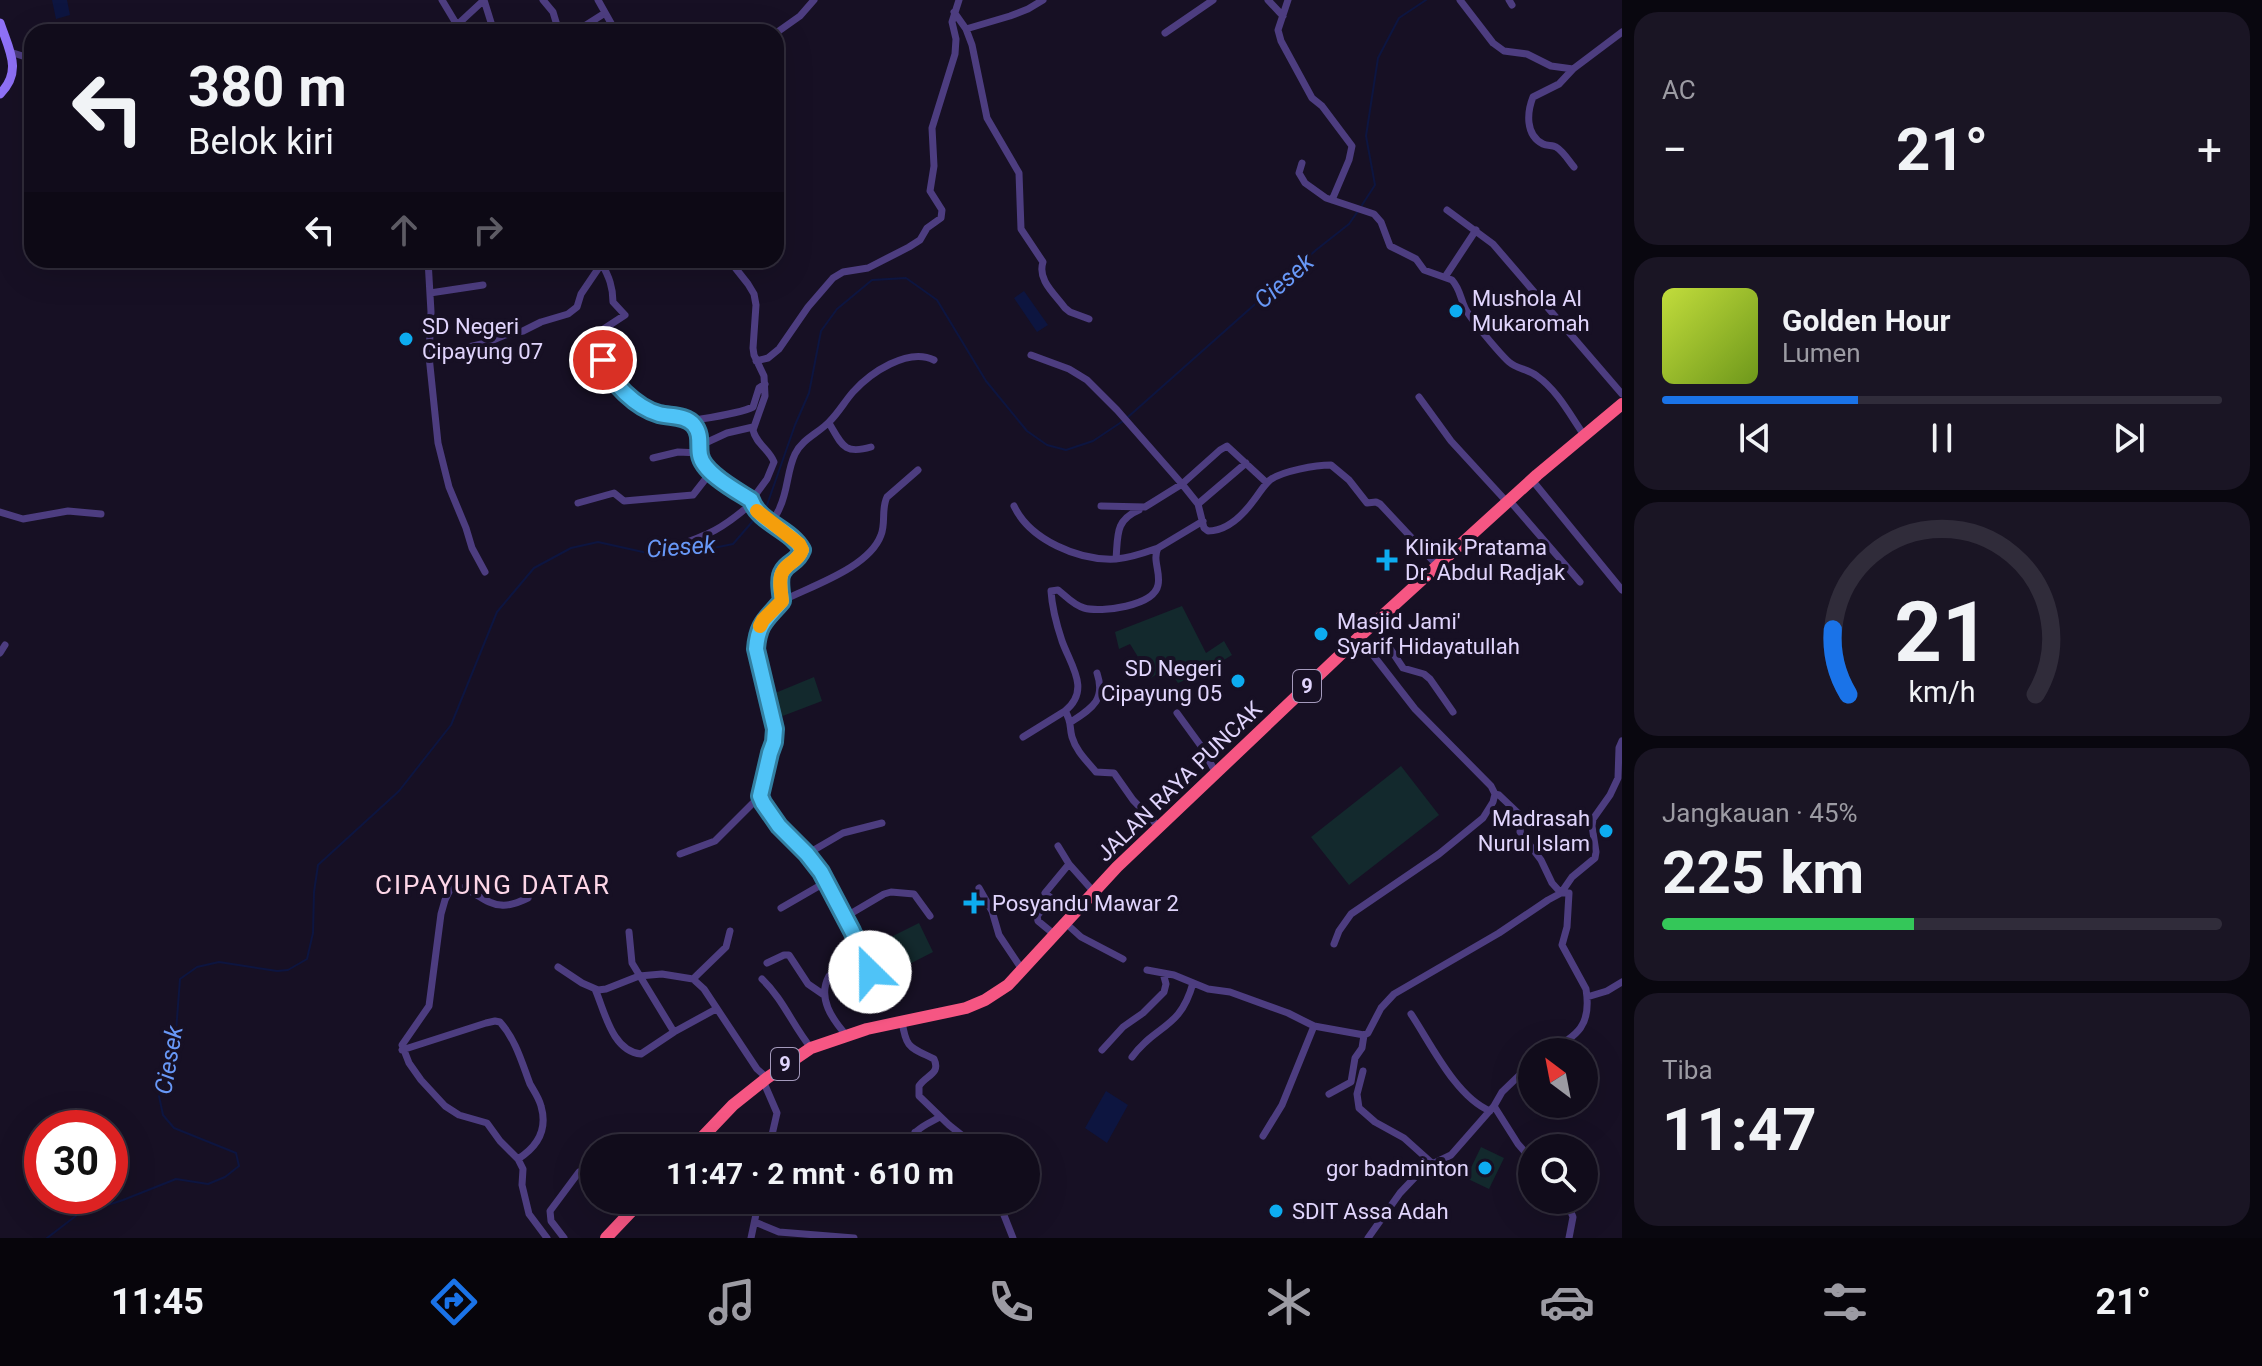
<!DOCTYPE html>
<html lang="id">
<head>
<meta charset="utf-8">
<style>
  body { margin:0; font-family:Roboto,sans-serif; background:#1a1524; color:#f1f3f6; height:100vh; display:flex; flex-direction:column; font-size:30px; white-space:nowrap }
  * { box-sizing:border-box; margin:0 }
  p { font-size:26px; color:#9c9ba3 }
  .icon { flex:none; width:44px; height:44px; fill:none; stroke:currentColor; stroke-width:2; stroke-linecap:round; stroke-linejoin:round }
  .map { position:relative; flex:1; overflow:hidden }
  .sheet { display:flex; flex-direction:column; gap:12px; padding:12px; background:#09070f; width:640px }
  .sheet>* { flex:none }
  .guide { position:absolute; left:24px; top:24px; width:760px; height:244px; border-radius:24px; box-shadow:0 8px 32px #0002,0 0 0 2px #302c3a; background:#110c1b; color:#f1f3f6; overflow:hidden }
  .needle { width:52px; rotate:328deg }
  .fabs { position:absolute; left:1518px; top:1038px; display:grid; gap:16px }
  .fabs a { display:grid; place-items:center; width:80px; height:80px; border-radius:50%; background:#110c1b; box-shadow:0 8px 32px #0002,0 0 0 2px #302c3a; font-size:40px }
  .speed { position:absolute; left:24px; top:1110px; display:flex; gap:16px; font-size:40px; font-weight:700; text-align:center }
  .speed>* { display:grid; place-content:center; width:104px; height:104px; border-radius:50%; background:#110c1b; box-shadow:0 8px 32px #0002,0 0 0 2px #302c3a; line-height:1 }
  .speed .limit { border:12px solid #d22; background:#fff; color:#111 }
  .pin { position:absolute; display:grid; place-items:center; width:68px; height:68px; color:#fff; margin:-34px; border:4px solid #fff; border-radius:50%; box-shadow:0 2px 8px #0007 }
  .me { position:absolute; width:88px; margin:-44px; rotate:337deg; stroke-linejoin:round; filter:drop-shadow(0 0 6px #0008) }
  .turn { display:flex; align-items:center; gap:28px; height:168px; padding:0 32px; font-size:36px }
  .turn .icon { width:104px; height:104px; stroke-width:2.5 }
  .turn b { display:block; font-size:56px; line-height:68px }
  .lanes { display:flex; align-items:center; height:76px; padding:0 32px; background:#0003; justify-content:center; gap:40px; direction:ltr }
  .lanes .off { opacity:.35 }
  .big { font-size:60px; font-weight:700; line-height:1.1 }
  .sheet .widget { flex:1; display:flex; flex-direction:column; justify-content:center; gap:12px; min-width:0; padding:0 28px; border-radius:24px; background:#1a1524 }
  .sheet .dial { align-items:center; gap:0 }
  .dial svg { height:208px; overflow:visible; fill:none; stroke:#302c3a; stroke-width:7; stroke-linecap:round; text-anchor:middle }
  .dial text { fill:#f1f3f6; stroke:none }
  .song { display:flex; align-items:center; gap:24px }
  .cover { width:96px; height:96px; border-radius:12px; background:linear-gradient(135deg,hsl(70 70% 55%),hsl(80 70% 35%)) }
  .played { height:8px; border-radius:4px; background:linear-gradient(90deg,#1a73e8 35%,#302c3a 35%) }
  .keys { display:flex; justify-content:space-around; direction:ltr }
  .heat { display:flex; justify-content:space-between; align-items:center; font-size:44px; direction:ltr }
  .charge { height:12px; border-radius:6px; background:linear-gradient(90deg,#34c759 45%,#302c3a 0) }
  .trip { position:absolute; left:580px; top:1134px; width:460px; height:80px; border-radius:40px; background:#110c1b; box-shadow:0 8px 32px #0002,0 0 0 2px #302c3a; font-weight:700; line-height:80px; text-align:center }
  .dock { display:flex; height:128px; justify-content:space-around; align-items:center; background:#07050b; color:#9c9ba3 }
  .dock .icon { width:56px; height:56px }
  .dock .active { color:#1a73e8 }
  .dock b { font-size:36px; color:#f1f3f6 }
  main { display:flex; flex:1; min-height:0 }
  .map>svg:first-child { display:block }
  .green { fill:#13292d }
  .water { fill:#0d1540 }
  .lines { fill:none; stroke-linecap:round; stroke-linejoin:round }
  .stream { stroke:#0d1540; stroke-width:2 }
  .street { stroke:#4d3d80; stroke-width:7 }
  .secondary { stroke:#8f71f7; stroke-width:9 }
  .highway { stroke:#f65683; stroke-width:12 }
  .route-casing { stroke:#337fa1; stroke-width:20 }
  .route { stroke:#4fc3f7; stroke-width:14 }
  .slow { stroke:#f59e0b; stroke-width:14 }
  .poi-dot { fill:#0dacf0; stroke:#171024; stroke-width:3 }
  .labels { text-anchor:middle; stroke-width:8; stroke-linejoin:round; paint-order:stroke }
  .shield { fill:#171024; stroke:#a49abc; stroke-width:2 }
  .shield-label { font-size:20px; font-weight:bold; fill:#e1d5fd }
  .poi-label { font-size:22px; fill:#e1d5fd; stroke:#171024; text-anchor:start }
  .street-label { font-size:22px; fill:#e1d5fd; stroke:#171024 }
  .water-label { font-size:24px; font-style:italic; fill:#6898f7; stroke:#171024 }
  .quarter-label { font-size:26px; letter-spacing:2px; fill:#fdd6e7; stroke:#171024 }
</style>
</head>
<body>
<main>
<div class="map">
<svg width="1622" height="1238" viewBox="0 0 1622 1238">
  <rect width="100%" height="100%" fill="#171024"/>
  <path class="green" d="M 1182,606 L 1206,653 L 1224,641 L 1232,655 L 1206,671 L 1178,683 L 1167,667 L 1151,678 L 1130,644 L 1119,649 L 1115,632 Z
    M 814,677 L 822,701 L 780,717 L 775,702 L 771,703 L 768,696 Z
    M 1401,766 L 1439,815 L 1349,885 L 1311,837 Z
    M 919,923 L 933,952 L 892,973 L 877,944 Z
    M 1481,1147 L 1504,1158 L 1489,1189 L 1466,1178 Z"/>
  <path class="water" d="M 52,0 L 67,0 L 70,15 L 56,19 Z
    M 1024,291 L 1048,325 L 1037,332 L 1014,298 Z
    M 1106,1091 L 1128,1105 L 1107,1143 L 1085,1128 Z"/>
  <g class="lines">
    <path class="stream" d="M 1362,205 L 1375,185 L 1366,136 L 1378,58 L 1399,18 L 1426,0
      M 1128,417 L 1316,250 L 1349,224 L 1358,211
      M 763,510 L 767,505 L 795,425 L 809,393 L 821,331 L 837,309 L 872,280 L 906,278 L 937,300 L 986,381 L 1027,431 L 1047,445 L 1066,450 L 1093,441 L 1123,421
      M 47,1238 L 77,1215 L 123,1200 L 176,1179 L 208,1184 L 225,1177 L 239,1166 L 236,1153 L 174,1128 L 163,1115 L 159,1096 L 174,1058 L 180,979 L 197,967 L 219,962 L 277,971 L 288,970 L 307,959 L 313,933 L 314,892 L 318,865 L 399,791 L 451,725 L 497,612 L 534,568 L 571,548 L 598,542 L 652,554 L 694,552 L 733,544 L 759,514"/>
    <path class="street" d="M 442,0 L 457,25 L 484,0 L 494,32
      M 543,0 L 553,12 L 559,32
      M 598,0 L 616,32
      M 1268,0 L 1283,16
      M 1288,0 L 1278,30 L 1281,41 L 1312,98 L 1322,106 L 1352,146 L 1349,160 L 1332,200
      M 1460,0 L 1493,43 L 1504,51 L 1527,54 L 1551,66 L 1573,69 L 1622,32
      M 1509,0 L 1512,5
      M 954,12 L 966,29 L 972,45 L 987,118 L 1019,173 L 1021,229 L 1043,262 C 1037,280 1055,294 1065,308 L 1070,312 L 1089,319
      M 966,29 L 1010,16 L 1028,9 L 1043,0
      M 575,32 L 605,13
      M 776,33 L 800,16 L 814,0
      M 1165,33 L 1213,0
      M 10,52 L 32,59
      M 1573,69 L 1559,84 L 1533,97 C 1527,112 1525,135 1543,144 C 1547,146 1553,145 1556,147 C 1563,151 1569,161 1574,167
      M 1302,163 L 1299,173 L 1305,183 L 1326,198 L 1374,214 L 1381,222 L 1390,246 L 1416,259 L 1424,270 L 1452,280 C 1460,289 1460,297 1465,308 C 1469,317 1500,354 1509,362 C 1517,369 1528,369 1537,376 C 1558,391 1570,415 1584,435
      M 1447,210 L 1493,244 L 1622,394
      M 428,260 L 431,312 L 429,356 L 438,443 L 449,487 L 466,528 L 472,548 L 485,572
      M 729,260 L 748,284 L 754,294 L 756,305 L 753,348 L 754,355 L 764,376 L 765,396 L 753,430 C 756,444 769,449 774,462 L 767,479 L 750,502 L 767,520 L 799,544 L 802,550 C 797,563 789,561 783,571 C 778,579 781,592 782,601 C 765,621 758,621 756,649 L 775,729 C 774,745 768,761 765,777 C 763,783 760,790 760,796 C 761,814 795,840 807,853 C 831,880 846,918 861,951 L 860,958 L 829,976 C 817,998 832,1019 847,1036
      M 1445,277 L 1476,230
      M 430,293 L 483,285
      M 1031,355 L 1069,369 L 1087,380 L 1117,410 L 1182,484 L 1198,504 L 1204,528 L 1208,531 C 1227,531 1243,515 1254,500 C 1259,494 1263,486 1270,480 C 1282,471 1316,465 1331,465 L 1349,480 L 1367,503 L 1376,502 L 1380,504 L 1437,565
      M 429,356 L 486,343 L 505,335 L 523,331 L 541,322 L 568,314 L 577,307 L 581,294 L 602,263
      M 756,361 L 768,358 L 779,349 L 808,307 L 833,278 L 843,272 L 868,268 L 909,247 L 920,240 L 927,228 L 941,218 L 942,210 L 930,191 L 934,166 L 932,128 L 955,54 L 956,39 L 952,22 L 959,0
      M 1419,397 L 1451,441 L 1507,502
      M 689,421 C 706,418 739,414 753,407 L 759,388 L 765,384
      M 829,423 C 842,445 844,455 871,447
      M 701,445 L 727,433 L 753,427
      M 653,458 L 678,452 L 700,453
      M 711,472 L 751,500
      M 1532,480 L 1622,590
      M 1509,500 L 1580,582
      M 578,503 L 614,493 L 624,501 L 693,495 L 711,472 C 707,468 702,463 700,457 C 697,445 703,432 691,423 C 680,413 663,417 650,411 C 636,405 608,379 603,363 C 600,351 603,346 596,334 L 625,315 L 613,302 C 613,287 609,277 602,264
      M 1198,504 L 1246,463
      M 1014,506 C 1030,540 1079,561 1116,559 C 1131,558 1144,553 1158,548
      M 1101,506 L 1145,507 L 1182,484 L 1220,450 L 1227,446 L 1267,483
      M 0,512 L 23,519 L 68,511 L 101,514
      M 771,523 C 774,518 778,513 780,507 C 788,490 787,471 795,454 C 802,439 819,433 830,421 C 839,412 845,401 853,392 C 870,373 908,347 934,360
      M 673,547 C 709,535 722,529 751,504
      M 1116,559 C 1118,535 1115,520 1139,510
      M 782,601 C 811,586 869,568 881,535 C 886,523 881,509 887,497 L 918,470
      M 1373,623 L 1403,668 L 1424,674 L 1430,679 L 1453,712
      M 0,653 L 5,645
      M 1177,713 L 1201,746 L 1216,773
      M 1071,722 C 1092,708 1106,700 1097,673
      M 1023,737 L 1065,711
      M 1159,827 L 1133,800 L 1114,773 L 1096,772 C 1087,761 1076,751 1072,737 C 1069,726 1072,722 1065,711 C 1091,690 1071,666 1062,641 C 1057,626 1052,607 1051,591 L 1058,590 C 1067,597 1073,605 1084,608 C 1101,613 1154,606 1158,585 C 1161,572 1152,560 1158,548 L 1203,521
      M 1058,846 L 1069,864 L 1093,891
      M 680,854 L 715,841 L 760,796
      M 807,854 L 843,833 L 882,823
      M 979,888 L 992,911 L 999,935 L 1023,971
      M 528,898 C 519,902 510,906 501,905 C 483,905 468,882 451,888 L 445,900 L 441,914 L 429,1006 L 402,1045 L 409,1063 L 421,1080 L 445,1106 L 459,1115 L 487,1123 L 500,1141 L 518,1159 L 523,1169 L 522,1185 L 529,1214 L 547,1238
      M 781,908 L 826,882
      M 845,917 L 884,894 L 891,892 L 914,894 L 930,916
      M 1070,927 L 1081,937 L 1123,959
      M 1055,935 L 1038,921 L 1037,916 L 1051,898 L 1045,893 L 1069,864
      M 1334,944 L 1339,931 L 1351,914 L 1439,854 L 1483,818 L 1493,802 L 1495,794 L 1491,786 L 1415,709 L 1359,637
      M 861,956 L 874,980 L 887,997
      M 767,963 L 784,955 L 789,955 L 808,984 L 824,995
      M 558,967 L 582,983 L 598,990 L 606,989 L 639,976 L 662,974 L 693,979 L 704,989 L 757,1069 L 767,1078 L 764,1083 L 777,1113 L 769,1148
      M 1147,970 L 1174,975 L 1208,989 L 1230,992 L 1288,1013 L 1314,1026 L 1364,1035
      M 693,979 L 726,947 L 730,931
      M 762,979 C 783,999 793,1026 811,1048
      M 595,989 C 605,1012 612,1051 641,1054 L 674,1032 L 632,963 L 629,932
      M 1587,997 L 1607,991 L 1622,982
      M 1411,1014 C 1431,1044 1456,1097 1490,1111
      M 902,1021 C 906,1049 910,1047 934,1059 C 941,1074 926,1075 919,1086 L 919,1096 L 949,1125 L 978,1148
      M 674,1032 L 716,1009
      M 402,1050 L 486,1023 L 495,1021 L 500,1022 C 516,1040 522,1063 530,1084 C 534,1091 539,1098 541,1106 C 548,1130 537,1147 518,1159
      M 1102,1050 L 1123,1027 L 1143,1013 L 1164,992 L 1166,984 L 1163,973
      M 1548,1052 C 1577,1035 1592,1027 1586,989 L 1562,945 L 1567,927 L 1569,893 L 1561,893 L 1572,877 L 1595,858 L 1596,852 L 1592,826 L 1593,819 L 1610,795 L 1618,778 L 1619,748 L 1622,741
      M 1132,1057 C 1156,1024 1180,1030 1193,983
      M 1532,1063 L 1502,1092 L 1494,1106 L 1518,1144 L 1532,1160
      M 1363,1071 L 1357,1094 L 1359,1108 L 1375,1122 L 1404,1138 L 1433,1164
      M 1329,1094 L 1351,1082 L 1355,1058 L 1362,1048 L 1364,1035 L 1368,1033 L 1381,1008 L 1394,994 L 1499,933 L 1548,900 L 1561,893 L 1552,883 L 1541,860 L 1520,832 L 1522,818 L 1520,815 L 1499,795 L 1495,794
      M 915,1132 L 920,1148
      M 1263,1136 L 1282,1105 L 1314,1026
      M 912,1148 C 909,1130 926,1125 940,1117
      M 998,1200 L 1013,1238
      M 1566,1200 L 1573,1217 L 1569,1238
      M 755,1222 L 779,1232 L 854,1238
      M 564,1238 L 551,1221 L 550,1211 L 579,1172
      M 751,1238 L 759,1200
      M 1368,1238 L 1400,1193 L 1419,1173 L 1428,1166 L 1451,1155 L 1494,1106"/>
    <path class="secondary" d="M 0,23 C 9,50 23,71 0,94"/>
    <path class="highway" d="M 692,1148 L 733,1105 L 767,1078 L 811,1048 L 867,1029 L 966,1008 L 985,1000 L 1008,985 L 1117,867 L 1359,637 L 1537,475 L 1622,404
      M 606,1238 L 642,1200"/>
  </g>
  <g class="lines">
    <g class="route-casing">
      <path id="route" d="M 603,360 C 609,382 637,408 659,414 C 671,417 686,415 694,425 C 702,435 698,445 700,455 C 703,473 737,491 751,500 C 759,523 791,529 802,550 C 797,563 789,561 783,571 C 778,578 781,592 782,601 C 766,620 758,623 756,649 L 775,729 L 774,742 L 770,753 L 760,796 L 763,803 L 779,826 L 807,854 L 821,872 L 852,931 L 870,972"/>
    </g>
    <use href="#route" class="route"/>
    <path class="slow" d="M 757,511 L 799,544 L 802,550 C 797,563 789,561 783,571 C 778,578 781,592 782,601 L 763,620 L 760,626"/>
  </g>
  <g class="poi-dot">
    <circle cx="1456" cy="311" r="8"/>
    <circle cx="406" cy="339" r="8"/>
    <path d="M1383 548h8v8h8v8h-8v8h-8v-8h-8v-8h8z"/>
    <circle cx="1321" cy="634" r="8"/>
    <circle cx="1238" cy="681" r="8"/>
    <circle cx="1606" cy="831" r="8"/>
    <path d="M970 891h8v8h8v8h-8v8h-8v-8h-8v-8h8z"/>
    <circle cx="1485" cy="1168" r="8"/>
    <circle cx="1276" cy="1211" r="8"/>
  </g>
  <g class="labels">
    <g class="shield">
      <rect x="1293" y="670" width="28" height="32" rx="6"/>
      <rect x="771" y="1048" width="28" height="32" rx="6"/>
    </g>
    <g class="shield-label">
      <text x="1307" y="693">9</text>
      <text x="785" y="1071">9</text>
    </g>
    <g class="poi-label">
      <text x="1472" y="306">Mushola Al<tspan x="1472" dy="25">Mukaromah</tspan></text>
      <text x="422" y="334">SD Negeri<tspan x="422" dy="25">Cipayung 07</tspan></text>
      <text x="1405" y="555">Klinik Pratama<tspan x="1405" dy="25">Dr. Abdul Radjak</tspan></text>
      <text x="1337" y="629">Masjid Jami'<tspan x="1337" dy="25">Syarif Hidayatullah</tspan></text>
      <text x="1222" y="676" text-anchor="end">SD Negeri<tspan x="1222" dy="25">Cipayung 05</tspan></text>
      <text x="1590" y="826" text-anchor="end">Madrasah<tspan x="1590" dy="25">Nurul Islam</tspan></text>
      <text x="992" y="911">Posyandu Mawar 2</text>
      <text x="1469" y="1176" text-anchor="end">gor badminton</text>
      <text x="1292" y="1219">SDIT Assa Adah</text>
    </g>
    <g class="street-label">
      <text transform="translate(1179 781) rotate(-44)" y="8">JALAN RAYA PUNCAK</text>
    </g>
    <g class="water-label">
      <text transform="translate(1284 281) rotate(-41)" y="8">Ciesek</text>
      <text transform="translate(681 547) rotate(-4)" y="8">Ciesek</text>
      <text transform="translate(169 1060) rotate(-80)" y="8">Ciesek</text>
    </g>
    <g class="quarter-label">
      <text x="493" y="894">CIPAYUNG DATAR</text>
    </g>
  </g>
</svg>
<div class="fabs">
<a><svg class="needle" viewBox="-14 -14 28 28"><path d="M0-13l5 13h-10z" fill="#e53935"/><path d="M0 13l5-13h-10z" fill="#9c9ba3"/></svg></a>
<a><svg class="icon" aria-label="search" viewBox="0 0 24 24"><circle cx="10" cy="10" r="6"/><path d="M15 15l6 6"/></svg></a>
</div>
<div class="speed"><div class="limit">30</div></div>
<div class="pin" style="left:603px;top:360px;background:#d93025"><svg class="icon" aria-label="arrive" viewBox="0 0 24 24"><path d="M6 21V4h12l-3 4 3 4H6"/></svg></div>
<svg class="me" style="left:870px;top:972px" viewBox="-20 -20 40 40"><circle r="19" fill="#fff"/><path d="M0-13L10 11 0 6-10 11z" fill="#4fc3f7"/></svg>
<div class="trip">11:47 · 2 mnt · 610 m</div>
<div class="guide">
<div class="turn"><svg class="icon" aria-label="left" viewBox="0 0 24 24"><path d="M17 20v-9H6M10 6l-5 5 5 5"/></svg><div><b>380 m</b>Belok kiri</div></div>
<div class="lanes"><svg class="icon" aria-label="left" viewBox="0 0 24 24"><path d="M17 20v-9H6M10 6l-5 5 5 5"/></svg><svg class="icon off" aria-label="ahead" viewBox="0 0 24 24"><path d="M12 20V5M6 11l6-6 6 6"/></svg><svg class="icon off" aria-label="right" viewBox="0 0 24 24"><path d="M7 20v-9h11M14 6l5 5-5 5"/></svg></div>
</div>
</div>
<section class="sheet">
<div class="widget"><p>AC</p>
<div class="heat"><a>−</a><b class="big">21°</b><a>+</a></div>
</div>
<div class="widget">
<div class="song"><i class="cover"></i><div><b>Golden Hour</b><p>Lumen</p></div></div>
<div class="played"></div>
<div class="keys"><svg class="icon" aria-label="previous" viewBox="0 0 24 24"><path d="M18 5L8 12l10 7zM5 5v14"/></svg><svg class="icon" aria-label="pause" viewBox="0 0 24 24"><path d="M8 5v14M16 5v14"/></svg><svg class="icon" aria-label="next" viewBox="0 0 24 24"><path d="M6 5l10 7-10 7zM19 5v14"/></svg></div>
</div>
<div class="widget dial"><svg viewBox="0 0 100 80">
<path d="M14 69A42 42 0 1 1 86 69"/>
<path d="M14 69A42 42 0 0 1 8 44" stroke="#1a73e8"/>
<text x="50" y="56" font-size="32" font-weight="700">21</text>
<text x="50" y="72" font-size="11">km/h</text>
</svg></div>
<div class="widget"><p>Jangkauan · 45%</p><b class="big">225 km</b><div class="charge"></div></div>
<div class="widget"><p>Tiba</p><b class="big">11:47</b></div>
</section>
</main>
<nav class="dock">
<b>11:45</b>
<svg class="icon active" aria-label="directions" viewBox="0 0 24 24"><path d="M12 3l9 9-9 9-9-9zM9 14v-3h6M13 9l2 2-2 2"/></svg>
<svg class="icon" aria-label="music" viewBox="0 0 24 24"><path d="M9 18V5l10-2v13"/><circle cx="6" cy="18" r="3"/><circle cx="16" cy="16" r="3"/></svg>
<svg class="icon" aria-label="phone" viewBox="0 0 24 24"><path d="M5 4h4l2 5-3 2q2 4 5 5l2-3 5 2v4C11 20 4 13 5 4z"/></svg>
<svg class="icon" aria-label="climate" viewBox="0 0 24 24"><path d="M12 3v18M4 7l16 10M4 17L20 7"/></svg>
<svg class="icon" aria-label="car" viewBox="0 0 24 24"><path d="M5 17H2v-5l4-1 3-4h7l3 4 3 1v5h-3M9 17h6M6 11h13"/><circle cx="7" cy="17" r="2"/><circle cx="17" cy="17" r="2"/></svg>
<svg class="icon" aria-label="filters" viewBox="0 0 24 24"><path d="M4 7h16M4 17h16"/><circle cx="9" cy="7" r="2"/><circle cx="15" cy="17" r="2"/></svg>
<b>21°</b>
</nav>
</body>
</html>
